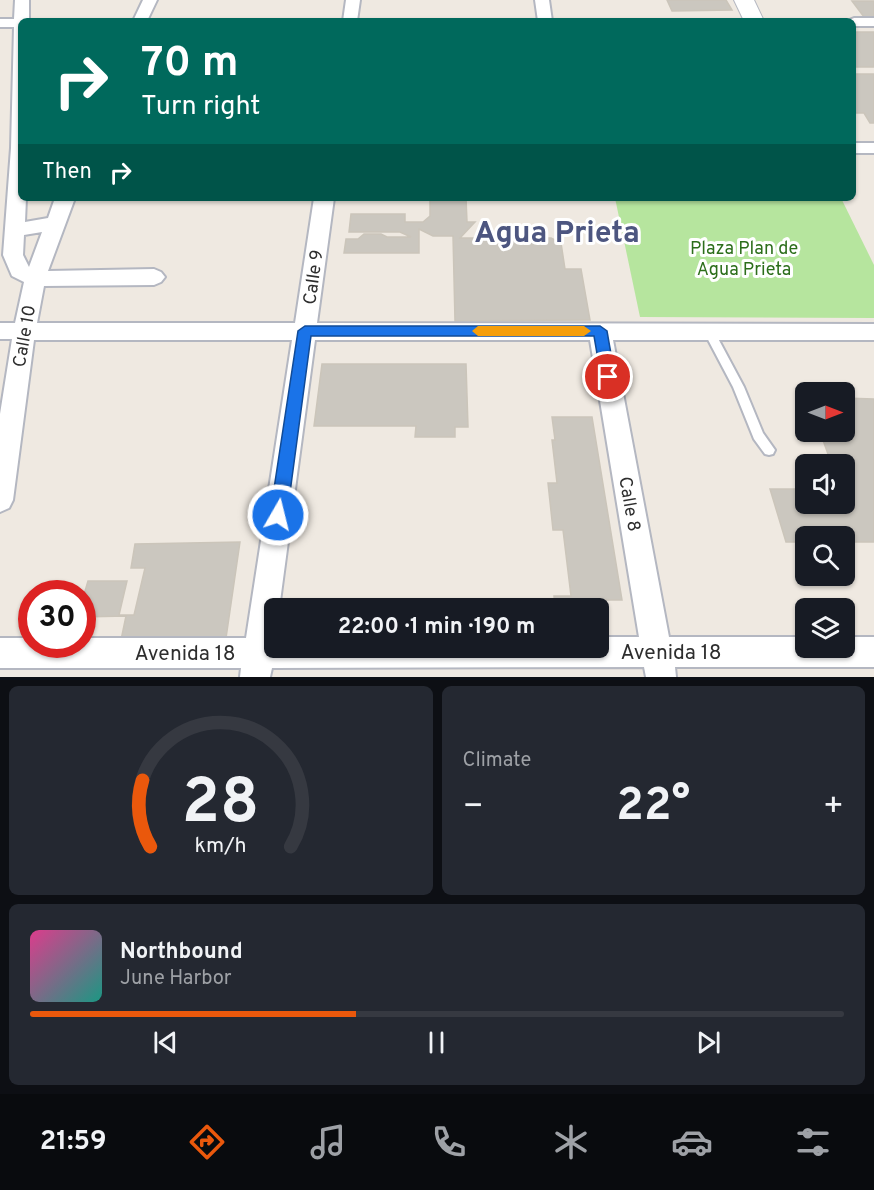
<!DOCTYPE html>
<html lang="en">
<head>
<meta charset="utf-8">
<style>
  body { margin:0; font-family:Overpass,sans-serif; background:#242831; color:#f1f3f6; height:100vh; display:flex; flex-direction:column; font-size:22px; white-space:nowrap }
  * { box-sizing:border-box; margin:0 }
  p { font-size:20px; color:#9ea1a6 }
  .icon { flex:none; width:33px; height:33px; fill:none; stroke:currentColor; stroke-width:2; stroke-linecap:round; stroke-linejoin:round }
  .map { position:relative; height:677px; overflow:hidden }
  .sheet { display:flex; flex-direction:column; gap:9px; padding:9px; background:#0d0f14; flex:1 }
  .sheet>* { flex:none }
  .banner { position:absolute; left:18px; top:18px; width:838px; height:183px; border-radius:9px; box-shadow:0 2px 4px #0004; background:#00695c; color:#fff; overflow:hidden }
  .needle { width:39px; rotate:90deg }
  .fabs { position:absolute; left:795px; top:382px; display:grid; gap:12px }
  .fabs a { display:grid; place-items:center; width:60px; height:60px; border-radius:9px; background:#171b24; box-shadow:0 2px 4px #0004; font-size:30px }
  .speed { position:absolute; left:18px; top:580px; display:flex; gap:12px; font-size:30px; font-weight:700; text-align:center }
  .speed>* { display:grid; place-content:center; width:78px; height:78px; border-radius:50%; background:#171b24; box-shadow:0 2px 4px #0004; line-height:1 }
  .speed .limit { border:9px solid #d22; background:#fff; color:#111 }
  .pin { position:absolute; display:grid; place-items:center; width:51px; height:51px; color:#fff; margin:-26px; border:3px solid #fff; border-radius:50%; box-shadow:0 2px 6px #0007 }
  .me { position:absolute; width:66px; margin:-33px; rotate:8deg; stroke-linejoin:round; filter:drop-shadow(0 0 4px #0008) }
  .turn { display:flex; align-items:center; gap:21px; height:126px; padding:0 24px; font-size:27px }
  .turn .icon { width:78px; height:78px; stroke-width:2.5 }
  .turn b { display:block; font-size:42px; line-height:51px }
  .then { display:flex; align-items:center; height:57px; padding:0 24px; background:#0003; gap:12px; font-size:22px }
  .big { font-size:45px; font-weight:700; line-height:1.1 }
  .sheet .tile { flex:1; display:flex; flex-direction:column; justify-content:center; gap:9px; min-width:0; padding:0 21px; border-radius:9px; background:#242831 }
  .sheet .dial { align-items:center; gap:0 }
  .dial svg { height:156px; overflow:visible; fill:none; stroke:#363941; stroke-width:7; stroke-linecap:round; text-anchor:middle }
  .dial text { fill:#f1f3f6; stroke:none }
  .song { display:flex; align-items:center; gap:18px }
  .cover { width:72px; height:72px; border-radius:9px; background:linear-gradient(135deg,hsl(330 70% 55%),hsl(170 70% 35%)) }
  .played { height:6px; border-radius:3px; background:linear-gradient(90deg,#ea580c 40%,#363941 40%) }
  .keys { display:flex; justify-content:space-around; direction:ltr }
  .heat { display:flex; justify-content:space-between; align-items:center; font-size:33px; direction:ltr }
  .sheet .tiles { flex:1; display:grid; gap:9px; grid-template-columns:1fr 1fr }
  .tile:last-child { grid-column:span 2 }
  .trip { position:absolute; left:264px; top:598px; width:345px; height:60px; border-radius:9px; background:#171b24; box-shadow:0 2px 4px #0004; font-weight:700; line-height:60px; text-align:center }
  .menu { display:flex; height:96px; justify-content:space-around; align-items:center; background:#090b0e; color:#9ea1a6 }
  .menu .icon { width:42px; height:42px }
  .menu .selected { color:#ea580c }
  .menu b { font-size:27px; color:#f1f3f6 }
  .map>svg:first-child { display:block }
  .green { fill:#b6e59e }
  .building { fill:#cbc7bf; stroke:#cbc5ba; stroke-width:1.5 }
  .lines { fill:none; stroke-linecap:round; stroke-linejoin:round }
  .lane-casing { stroke:#b4b7c1; stroke-width:4 }
  .street-casing { stroke:#b4b7c1; stroke-width:4 }
  .secondary-casing { stroke:#b4b7c1; stroke-width:2 }
  .lane { fill:#fff; fill-rule:evenodd }
  .street { fill:#fff; fill-rule:evenodd }
  .secondary { fill:#fff; fill-rule:evenodd }
  .route { fill:#1a73e8; stroke:#114b97; stroke-width:1.5 }
  .slow { fill:#f59e0b }
  .labels { text-anchor:middle; stroke-width:6; stroke-linejoin:round; paint-order:stroke }
  .park-label { font-size:18px; fill:#2c6e1b; stroke:#fff }
  .street-label { font-size:18px; fill:#2e2e2e; stroke:#fff }
  .near-street-label { font-size:21px; fill:#2e2e2e; stroke:#fff }
  .town-label { font-size:30px; font-weight:bold; fill:#4d5680; stroke:#fff }
</style>
</head>
<body>
<div class="map">
<svg width="874" height="677" viewBox="0 0 874 677">
  <rect width="100%" height="100%" fill="#efe9e1"/>
  <path class="green" d="M 615,198 L 841,198 L 874,265 L 874,318 L 640,317 Z"/>
  <path class="building" d="M 667,0 L 726,0 L 732,10 L 672,11 Z
    M 852,1 L 874,1 L 874,17 L 864,17 Z
    M 854,32 L 874,32 L 874,67 L 854,67 Z
    M 854,74 L 874,74 L 874,123 L 870,123 L 864,113 L 854,113 Z
    M 466,198 L 467,222 L 475,222 L 460,238 L 551,238 L 561,243 L 565,269 L 581,269 L 590,320 L 455,321 L 453,236 L 433,236 L 419,229 L 419,253 L 344,253 L 346,239 L 358,239 L 364,234 L 381,234 L 387,237 L 411,237 L 400,232 L 349,232 L 351,214 L 405,214 L 405,222 L 423,222 L 430,216 L 430,201 L 432,199 Z
    M 322,364 L 466,364 L 468,427 L 455,427 L 455,437 L 415,437 L 416,426 L 314,426 Z
    M 844,398 L 874,399 L 874,542 L 844,542 L 844,537 L 806,537 L 806,542 L 786,542 L 770,489 L 806,489 L 806,504 L 844,504 L 844,465 L 832,465 L 820,432 L 844,432 Z
    M 552,417 L 592,417 L 622,600 L 596,600 L 597,609 L 555,609 L 554,596 L 571,596 L 563,530 L 553,530 L 548,483 L 557,483 L 552,440 L 555,440 Z
    M 240,542 L 226,638 L 121,640 L 126,616 L 82,617 L 82,601 L 88,581 L 127,581 L 119,615 L 134,615 L 145,568 L 131,568 L 135,544 Z"/>
  <g class="lines">
    <g class="lane-casing">
      <path id="lane" d="M 709,328 L 713,329 L 744,387 L 763,433 L 775,450 L 773,454 L 769,455 L 765,454 L 754,439 L 733,387 L 704,332 Z"/>
    </g>
    <g class="street-casing">
      <path id="street" d="M 15,0 L 29,0 L 29,21 L 21,21 L 21,198 L 26,198 L 25,222 L 48,218 L 55,198 L 75,198 L 48,271 L 154,269 L 161,272 L 165,277 L 161,282 L 154,285 L 44,286 L 37,323 L 295,323 L 314,198 L 334,198 L 317,323 L 874,324 L 874,340 L 613,340 L 669,637 L 806,637 L 806,648 L 844,648 L 844,637 L 874,637 L 874,667 L 675,667 L 676,677 L 646,677 L 644,667 L 272,668 L 270,677 L 240,677 L 241,668 L 0,668 L 0,638 L 32,638 L 32,645 L 82,645 L 82,638 L 246,638 L 292,340 L 34,340 L 13,500 L 9,508 L 0,512 L 0,414 L 12,339 L 0,339 L 0,323 L 15,323 L 24,282 L 12,276 L 3,255 L 11,148 L 14,27 L 0,27 L 0,19 L 14,19 ZM 42,232 L 29,267 L 23,255 L 24,235 ZM 315,340 L 590,340 L 639,637 L 598,637 L 598,648 L 274,648 L 274,609 L 279,609 Z
        M 143,0 L 157,0 L 147,21 L 133,21 Z
        M 346,0 L 360,0 L 357,21 L 343,21 Z
        M 535,0 L 549,0 L 552,21 L 538,21 Z
        M 854,18 L 874,18 L 874,26 L 854,26 L 854,21 L 847,21 Z
        M 854,143 L 874,143 L 874,153 L 854,153 Z"/>
    </g>
    <g class="secondary-casing">
      <path id="secondary" d="M 734,0 L 754,0 L 764,21 L 744,21 Z"/>
    </g>
    <use href="#lane" class="lane"/>
    <use href="#street" class="street"/>
    <use href="#secondary" class="secondary"/>
  </g>
  <path class="route" d="M 305,326 L 600,326 L 607,331 L 615,377 L 613,381 L 603,381 L 601,377 L 594,336 L 311,336 L 287,515 L 284,520 L 278,522 L 273,520 L 270,515 L 298,331 Z"/>
  <path class="slow" d="M 478,326 L 584,326 L 591,331 L 584,336 L 478,336 L 472,331 Z"/>
  <g class="labels">
    <g class="park-label">
      <text x="744" y="254">Plaza Plan de<tspan x="744" dy="21">Agua Prieta</tspan></text>
    </g>
    <g class="street-label">
      <text transform="translate(313 277) rotate(-82)" y="6">Calle 9</text>
      <text transform="translate(24 336) rotate(-80)" y="6">Calle 10</text>
      <text transform="translate(630 504) rotate(80)" y="6">Calle 8</text>
    </g>
    <g class="near-street-label">
      <text x="671" y="659">Avenida 18</text>
      <text x="185" y="660">Avenida 18</text>
    </g>
    <g class="town-label">
      <text x="557" y="242">Agua Prieta</text>
    </g>
  </g>
</svg>
<div class="fabs">
<a><svg class="needle" viewBox="-14 -14 28 28"><path d="M0-13l5 13h-10z" fill="#e53935"/><path d="M0 13l5-13h-10z" fill="#9ea1a6"/></svg></a>
<a><svg class="icon" aria-label="sound" viewBox="0 0 24 24"><path d="M4 9h4l5-4v14l-5-4H4zM17 9q2 3 0 6"/></svg></a>
<a><svg class="icon" aria-label="search" viewBox="0 0 24 24"><circle cx="10" cy="10" r="6"/><path d="M15 15l6 6"/></svg></a>
<a><svg class="icon" aria-label="layers" viewBox="0 0 24 24"><path d="M12 4l9 5-9 5-9-5zM3 14l9 5 9-5"/></svg></a>
</div>
<div class="speed"><div class="limit">30</div></div>
<div class="pin" style="left:608px;top:377px;background:#d93025"><svg class="icon" aria-label="arrive" viewBox="0 0 24 24"><path d="M6 21V4h12l-3 4 3 4H6"/></svg></div>
<svg class="me" style="left:278px;top:515px" viewBox="-20 -20 40 40"><circle r="17" fill="#1a73e8" stroke="#fff" stroke-width="3"/><path d="M0-11L8 9 0 5-8 9z" fill="#fff"/></svg>
<div class="trip">22:00 · 1 min · 190 m</div>
<div class="banner">
<div class="turn"><svg class="icon" aria-label="right" viewBox="0 0 24 24"><path d="M7 20v-9h11M14 6l5 5-5 5"/></svg><div><b>70 m</b>Turn right</div></div>
<div class="then">Then<svg class="icon" aria-label="right" viewBox="0 0 24 24"><path d="M7 20v-9h11M14 6l5 5-5 5"/></svg></div>
</div>
</div>
<section class="sheet">
<div class="tiles">
<div class="tile dial"><svg viewBox="0 0 100 80">
<path d="M14 69A42 42 0 1 1 86 69"/>
<path d="M14 69A42 42 0 0 1 10 35" stroke="#ea580c"/>
<text x="50" y="56" font-size="32" font-weight="700">28</text>
<text x="50" y="72" font-size="11">km/h</text>
</svg></div>
<div class="tile"><p>Climate</p>
<div class="heat"><a>−</a><b class="big">22°</b><a>+</a></div>
</div>
<div class="tile">
<div class="song"><i class="cover"></i><div><b>Northbound</b><p>June Harbor</p></div></div>
<div class="played"></div>
<div class="keys"><svg class="icon" aria-label="previous" viewBox="0 0 24 24"><path d="M18 5L8 12l10 7zM5 5v14"/></svg><svg class="icon" aria-label="pause" viewBox="0 0 24 24"><path d="M8 5v14M16 5v14"/></svg><svg class="icon" aria-label="next" viewBox="0 0 24 24"><path d="M6 5l10 7-10 7zM19 5v14"/></svg></div>
</div>
</div>
</section>
<nav class="menu">
<b>21:59</b>
<svg class="icon selected" aria-label="directions" viewBox="0 0 24 24"><path d="M12 3l9 9-9 9-9-9zM9 14v-3h6M13 9l2 2-2 2"/></svg>
<svg class="icon" aria-label="music" viewBox="0 0 24 24"><path d="M9 18V5l10-2v13"/><circle cx="6" cy="18" r="3"/><circle cx="16" cy="16" r="3"/></svg>
<svg class="icon" aria-label="phone" viewBox="0 0 24 24"><path d="M5 4h4l2 5-3 2q2 4 5 5l2-3 5 2v4C11 20 4 13 5 4z"/></svg>
<svg class="icon" aria-label="climate" viewBox="0 0 24 24"><path d="M12 3v18M4 7l16 10M4 17L20 7"/></svg>
<svg class="icon" aria-label="car" viewBox="0 0 24 24"><path d="M5 17H2v-5l4-1 3-4h7l3 4 3 1v5h-3M9 17h6M6 11h13"/><circle cx="7" cy="17" r="2"/><circle cx="17" cy="17" r="2"/></svg>
<svg class="icon" aria-label="filters" viewBox="0 0 24 24"><path d="M4 7h16M4 17h16"/><circle cx="9" cy="7" r="2"/><circle cx="15" cy="17" r="2"/></svg>
</nav>
</body>
</html>
